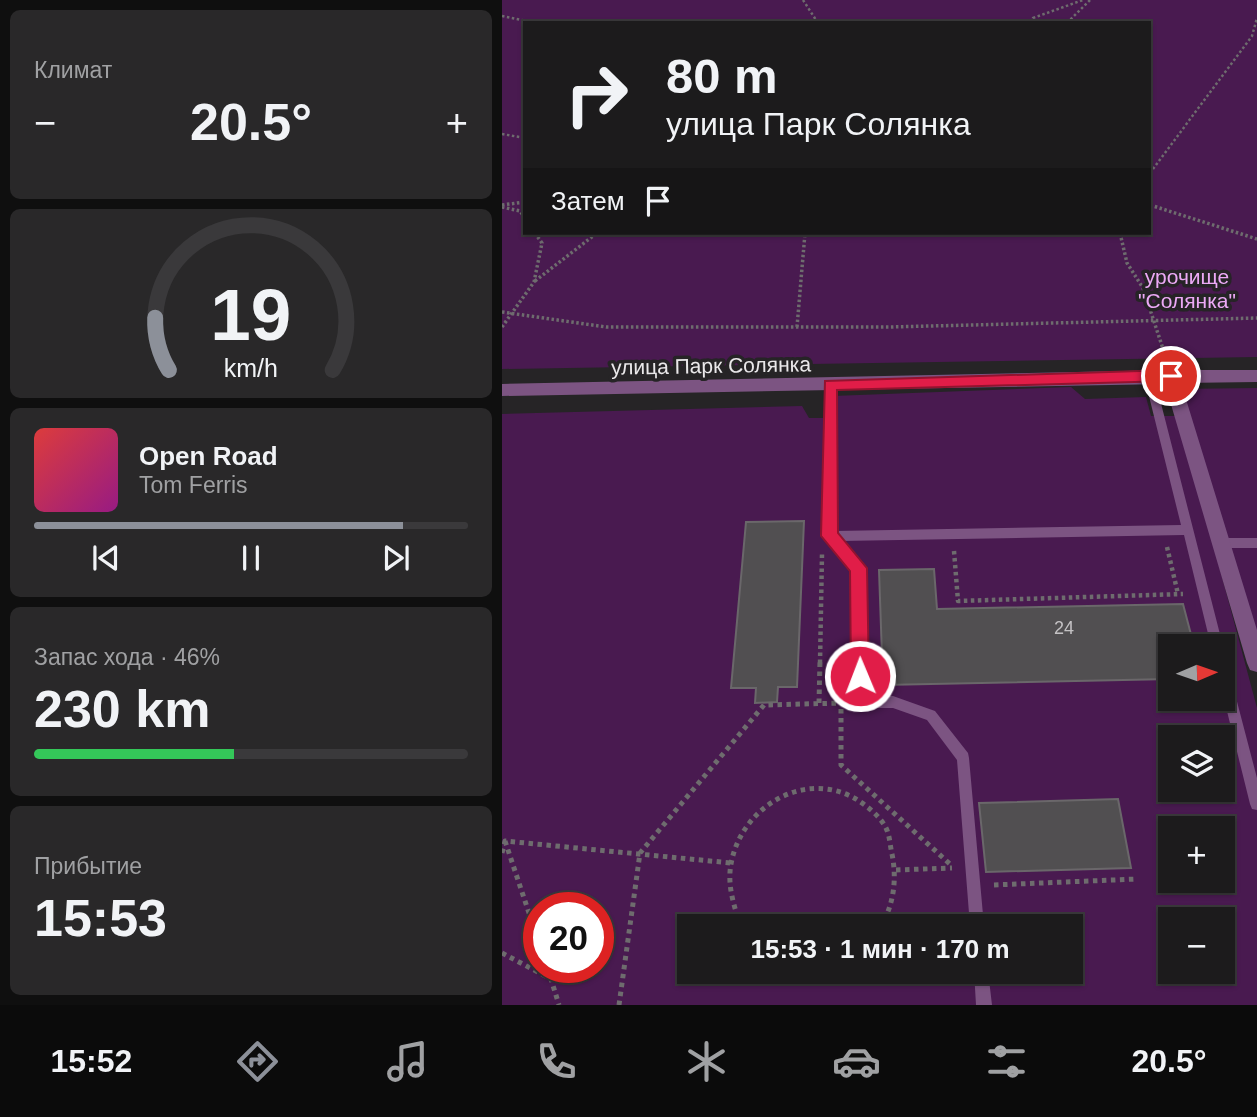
<!DOCTYPE html>
<html lang="ru">
<head>
<meta charset="utf-8">
<style>
  body { margin:0; font-family:Helvetica,sans-serif; background:#292829; color:#f1f3f6; height:100vh; display:flex; flex-direction:column; font-size:26px; white-space:nowrap }
  * { box-sizing:border-box; margin:0 }
  p { font-size:23px; color:#a0a1a3 }
  .icon { flex:none; width:38px; height:38px; fill:none; stroke:currentColor; stroke-width:2; stroke-linecap:round; stroke-linejoin:round }
  .map { position:relative; flex:1; overflow:hidden }
  .side { display:flex; flex-direction:column; gap:10px; padding:10px; background:#0f0f0f; width:502px }
  .side>* { flex:none }
  .top-card { position:absolute; left:21px; top:21px; width:628px; height:214px; border-radius:0px; box-shadow:0 2px 5px #0004,0 0 0 2px #3a393b; background:#1c1b1c; color:#f1f3f6; overflow:hidden }
  .needle { width:46px; rotate:88deg }
  .buttons { position:absolute; left:656px; top:634px; display:grid; gap:14px }
  .buttons a { display:grid; place-items:center; width:77px; height:77px; border-radius:0px; background:#1c1b1c; box-shadow:0 2px 5px #0004,0 0 0 2px #3a393b; font-size:35px }
  .speed { position:absolute; left:21px; top:892px; display:flex; gap:14px; font-size:35px; font-weight:700; text-align:center }
  .speed>* { display:grid; place-content:center; width:91px; height:91px; border-radius:50%; background:#1c1b1c; box-shadow:0 2px 5px #0004,0 0 0 2px #3a393b; line-height:1 }
  .speed .limit { border:10px solid #d22; background:#fff; color:#111 }
  .pin { position:absolute; display:grid; place-items:center; width:60px; height:60px; color:#fff; margin:-30px; border:4px solid #fff; border-radius:50%; box-shadow:0 2px 7px #0007 }
  .me { position:absolute; width:77px; margin:-38px; rotate:359deg; stroke-linejoin:round; filter:drop-shadow(0 0 5px #0008) }
  .turn { display:flex; align-items:center; gap:24px; height:147px; padding:0 28px; font-size:32px }
  .turn .icon { width:91px; height:91px; stroke-width:2.5 }
  .turn b { display:block; font-size:49px; line-height:60px }
  .then { display:flex; align-items:center; height:66px; padding:0 28px; background:#0003; gap:14px; font-size:26px }
  .big { font-size:52px; font-weight:700; line-height:1.1 }
  .side .card { flex:1; display:flex; flex-direction:column; justify-content:center; gap:10px; min-width:0; padding:0 24px; border-radius:10px; background:#292829 }
  .side .dial { align-items:center; gap:0 }
  .dial svg { height:182px; overflow:visible; fill:none; stroke:#3a393b; stroke-width:7; stroke-linecap:round; text-anchor:middle }
  .dial text { fill:#f1f3f6; stroke:none }
  .song { display:flex; align-items:center; gap:21px }
  .cover { width:84px; height:84px; border-radius:10px; background:linear-gradient(135deg,hsl(0 70% 55%),hsl(310 70% 35%)) }
  .played { height:7px; border-radius:4px; background:linear-gradient(90deg,#8c9099 85%,#3a393b 85%) }
  .keys { display:flex; justify-content:space-around; direction:ltr }
  .heat { display:flex; justify-content:space-between; align-items:center; font-size:38px; direction:ltr }
  .charge { height:10px; border-radius:5px; background:linear-gradient(90deg,#34c759 46%,#3a393b 0) }
  .trip { position:absolute; left:175px; top:914px; width:406px; height:70px; border-radius:0px; background:#1c1b1c; box-shadow:0 2px 5px #0004,0 0 0 2px #3a393b; font-weight:700; line-height:70px; text-align:center }
  .tabs { display:flex; height:112px; justify-content:space-around; align-items:center; background:#0b0b0b; color:#a0a1a3 }
  .tabs .icon { width:49px; height:49px }
  .tabs .selected { color:#8c9099 }
  .tabs b { font-size:32px; color:#f1f3f6 }
  main { display:flex; flex:1; min-height:0 }
  .map>svg:first-child { display:block }
  .green { fill:#491a50; fill-rule:evenodd }
  .building { fill:#514f51; stroke:#6a676a; stroke-width:2 }
  .lines { fill:none; stroke-linecap:round; stroke-linejoin:round }
  .path-far3 { stroke:#6e6c6e; stroke-width:2.5; stroke-dasharray:2.5 2.5; stroke-linecap:butt }
  .path-far2 { stroke:#6e6c6e; stroke-width:3.5; stroke-dasharray:2.5 2.5; stroke-linecap:butt }
  .path-far1 { stroke:#6e6c6e; stroke-width:4.5; stroke-dasharray:3.5 3.5; stroke-linecap:butt }
  .path { stroke:#6e6c6e; stroke-width:5; stroke-dasharray:4.5 4.5; stroke-linecap:butt }
  .service { fill:#7c5482; fill-rule:evenodd }
  .minor { fill:#7c5482; fill-rule:evenodd }
  .route { fill:#e11d48; stroke:#92132f; stroke-width:2 }
  .labels { text-anchor:middle; stroke-width:7; stroke-linejoin:round; paint-order:stroke }
  .number-label { font-size:18px; fill:#c4c2c4 }
  .park-label { font-size:21px; fill:#eca9f6; stroke:#262426 }
  .street-label { font-size:21px; fill:#eae8ea; stroke:#262426 }
</style>
</head>
<body>
<main>
<section class="side">
<div class="card"><p>Климат</p>
<div class="heat"><a>−</a><b class="big">20.5°</b><a>+</a></div>
</div>
<div class="card dial"><svg viewBox="0 0 100 80">
<path d="M14 69A42 42 0 1 1 86 69"/>
<path d="M14 69A42 42 0 0 1 8 46" stroke="#8c9099"/>
<text x="50" y="56" font-size="32" font-weight="700">19</text>
<text x="50" y="72" font-size="11">km/h</text>
</svg></div>
<div class="card">
<div class="song"><i class="cover"></i><div><b>Open Road</b><p>Tom Ferris</p></div></div>
<div class="played"></div>
<div class="keys"><svg class="icon" aria-label="previous" viewBox="0 0 24 24"><path d="M18 5L8 12l10 7zM5 5v14"/></svg><svg class="icon" aria-label="pause" viewBox="0 0 24 24"><path d="M8 5v14M16 5v14"/></svg><svg class="icon" aria-label="next" viewBox="0 0 24 24"><path d="M6 5l10 7-10 7zM19 5v14"/></svg></div>
</div>
<div class="card"><p>Запас хода · 46%</p><b class="big">230 km</b><div class="charge"></div></div>
<div class="card"><p>Прибытие</p><b class="big">15:53</b></div>
</section>
<div class="map">
<svg width="755" height="1005" viewBox="0 0 755 1005">
  <rect width="100%" height="100%" fill="#262426"/>
  <path class="green" d="M 0,0 L 755,0 L 755,357 L 0,369 ZM 23,23 L 648,23 L 648,233 L 23,233 Z
    M 569,387 L 583,399 L 644,397 L 649,416 L 677,416 L 755,708 L 755,1005 L 0,1005 L 0,414 L 300,406 L 307,418 L 331,418 L 331,396 ZM 668,646 L 721,646 L 721,698 L 668,698 ZM 668,737 L 721,737 L 721,789 L 668,789 ZM 668,828 L 721,828 L 721,880 L 668,880 ZM 37,908 L 96,908 L 96,968 L 37,968 ZM 668,919 L 721,919 L 721,971 L 668,971 ZM 187,926 L 569,926 L 569,971 L 187,971 Z
    M 755,388 L 755,654 L 675,389 Z"/>
  <path class="building" d="M 302,521 L 295,687 L 276,687 L 275,702 L 253,703 L 254,688 L 229,688 L 244,522 Z
    M 432,569 L 435,609 L 681,604 L 692,646 L 668,646 L 668,679 L 381,685 L 377,570 Z
    M 616,799 L 629,868 L 484,872 L 477,803 Z"/>
  <g class="lines">
    <path class="path-far3" d="M 301,0 L 316,23
      M 0,16 L 34,23
      M 532,23 L 531,18 L 581,0
      M 565,23 L 588,0
      M 0,134 L 23,138
      M 648,173 L 750,36 L 755,18"/>
    <path class="path-far2" d="M 0,205 L 23,202
      M 648,205 L 755,239
      M 0,207 L 18,211 L 23,218
      M 618,233 L 625,263 L 641,288 L 664,358
      M 33,281 L 95,233
      M 0,312 L 104,327 L 388,327 L 755,318
      M 0,327 L 32,282 L 40,243 L 33,233
      M 295,327 L 303,233"/>
    <path class="path-far1" d="M 665,547 L 676,594
      M 452,551 L 456,601 L 681,594
      M 318,663 L 320,554"/>
    <path class="path" d="M 317,703 L 318,661
      M 339,709 L 339,765 L 449,865
      M 3,841 L 37,943
      M 0,853 L 3,841 L 229,863
      M 394,870 L 450,868
      M 492,885 L 635,879
      M 239,926 C 232,907 225,885 229,864 C 239,807 302,769 354,799 C 365,806 378,816 384,828 C 388,836 388,846 390,854 C 395,879 392,904 379,926
      M 0,953 L 49,979 L 57,1005
      M 45,968 L 48,978
      M 117,1005 L 138,853 L 262,705 L 340,703"/>
    <path class="service" d="M 647,372 L 652,376 L 721,646 L 709,646 L 682,535 L 339,541 L 363,568 L 365,696 L 391,696 L 433,711 L 466,753 L 467,758 L 482,926 L 468,926 L 455,760 L 425,720 L 391,708 L 359,708 L 355,706 L 353,702 L 351,570 L 323,536 L 323,385 L 328,381 L 333,385 L 333,531 L 679,525 L 642,376 Z
      M 721,538 L 755,538 L 755,548 L 721,548 L 717,546 L 716,543 L 717,540 Z
      M 721,665 L 725,667 L 727,671 L 755,778 L 755,810 L 750,809 L 748,804 L 721,695 Z
      M 472,971 L 486,971 L 490,1005 L 474,1005 Z"/>
    <path class="minor" d="M 669,370 L 755,370 L 755,382 L 679,383 L 755,630 L 755,672 L 748,670 L 745,663 L 663,384 L 0,396 L 0,384 Z"/>
  </g>
  <path class="route" d="M 669,370 L 676,376 L 669,381 L 335,390 L 336,533 L 365,568 L 367,676 L 365,682 L 358,684 L 352,682 L 349,676 L 348,571 L 319,536 L 323,381 Z"/>
  <g class="labels">
    <g class="number-label">
      <text x="562" y="634">24</text>
    </g>
    <g class="park-label">
      <text x="685" y="284">урочище<tspan x="685" dy="24">"Солянка"</tspan></text>
    </g>
    <g class="street-label">
      <text transform="translate(209 366) rotate(-1)" y="7">улица Парк Солянка</text>
    </g>
  </g>
</svg>
<div class="buttons">
<a><svg class="needle" viewBox="-14 -14 28 28"><path d="M0-13l5 13h-10z" fill="#e53935"/><path d="M0 13l5-13h-10z" fill="#a0a1a3"/></svg></a>
<a><svg class="icon" aria-label="layers" viewBox="0 0 24 24"><path d="M12 4l9 5-9 5-9-5zM3 14l9 5 9-5"/></svg></a>
<a>+</a>
<a>−</a>
</div>
<div class="speed"><div class="limit">20</div></div>
<div class="pin" style="left:669px;top:376px;background:#d93025"><svg class="icon" aria-label="arrive" viewBox="0 0 24 24"><path d="M6 21V4h12l-3 4 3 4H6"/></svg></div>
<svg class="me" style="left:358px;top:676px" viewBox="-20 -20 40 40"><circle r="17" fill="#e11d48" stroke="#fff" stroke-width="3"/><path d="M0-11L8 9 0 5-8 9z" fill="#fff"/></svg>
<div class="trip">15:53 · 1 мин · 170 m</div>
<div class="top-card">
<div class="turn"><svg class="icon" aria-label="right" viewBox="0 0 24 24"><path d="M7 20v-9h11M14 6l5 5-5 5"/></svg><div><b>80 m</b>улица Парк Солянка</div></div>
<div class="then">Затем<svg class="icon" aria-label="arrive" viewBox="0 0 24 24"><path d="M6 21V4h12l-3 4 3 4H6"/></svg></div>
</div>
</div>
</main>
<nav class="tabs">
<b>15:52</b>
<svg class="icon selected" aria-label="directions" viewBox="0 0 24 24"><path d="M12 3l9 9-9 9-9-9zM9 14v-3h6M13 9l2 2-2 2"/></svg>
<svg class="icon" aria-label="music" viewBox="0 0 24 24"><path d="M9 18V5l10-2v13"/><circle cx="6" cy="18" r="3"/><circle cx="16" cy="16" r="3"/></svg>
<svg class="icon" aria-label="phone" viewBox="0 0 24 24"><path d="M5 4h4l2 5-3 2q2 4 5 5l2-3 5 2v4C11 20 4 13 5 4z"/></svg>
<svg class="icon" aria-label="climate" viewBox="0 0 24 24"><path d="M12 3v18M4 7l16 10M4 17L20 7"/></svg>
<svg class="icon" aria-label="car" viewBox="0 0 24 24"><path d="M5 17H2v-5l4-1 3-4h7l3 4 3 1v5h-3M9 17h6M6 11h13"/><circle cx="7" cy="17" r="2"/><circle cx="17" cy="17" r="2"/></svg>
<svg class="icon" aria-label="filters" viewBox="0 0 24 24"><path d="M4 7h16M4 17h16"/><circle cx="9" cy="7" r="2"/><circle cx="15" cy="17" r="2"/></svg>
<b>20.5°</b>
</nav>
</body>
</html>
